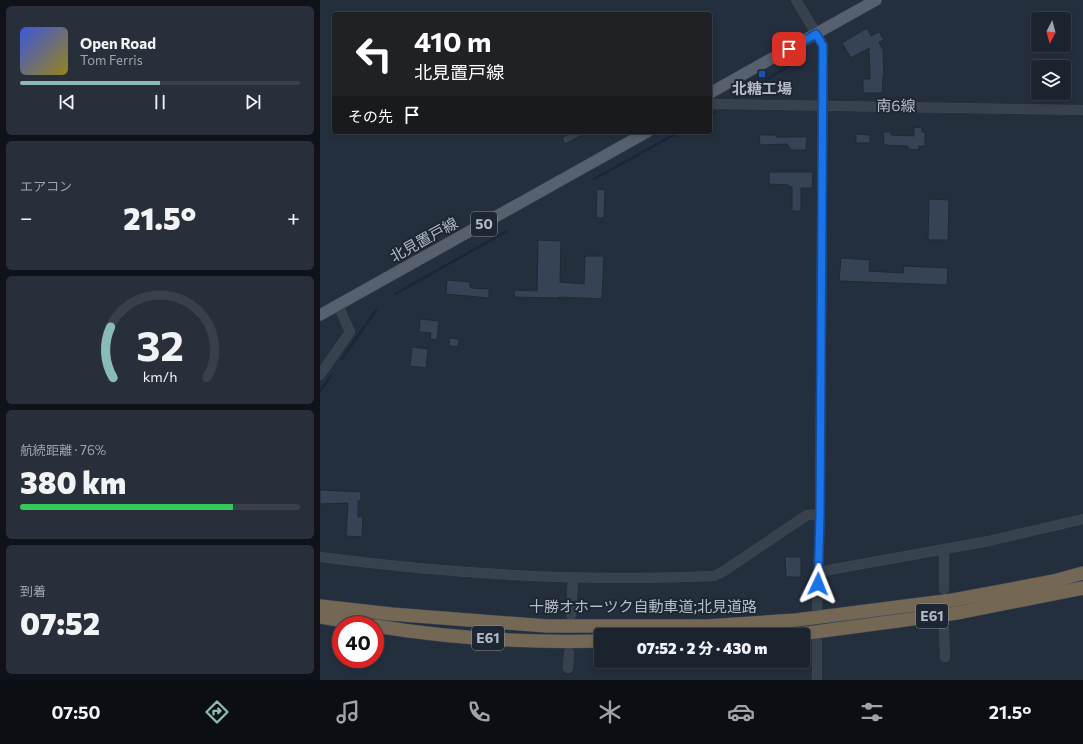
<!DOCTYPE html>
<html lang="ja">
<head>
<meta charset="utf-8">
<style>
  body { margin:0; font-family:Commissioner,"Noto Sans JP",sans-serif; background:#282f3a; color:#f1f3f6; height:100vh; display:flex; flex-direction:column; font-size:15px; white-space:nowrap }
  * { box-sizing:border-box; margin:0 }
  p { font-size:13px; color:#a0a4aa }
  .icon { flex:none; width:22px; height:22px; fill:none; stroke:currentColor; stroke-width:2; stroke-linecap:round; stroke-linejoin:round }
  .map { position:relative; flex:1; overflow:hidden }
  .side { display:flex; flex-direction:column; gap:6px; padding:6px; background:#0f1319; width:320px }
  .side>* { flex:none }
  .top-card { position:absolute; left:12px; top:12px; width:380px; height:122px; border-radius:4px; box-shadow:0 2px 6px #0003,0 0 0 1px #39404a; background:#202124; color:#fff; overflow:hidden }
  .needle { width:26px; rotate:186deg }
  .buttons { position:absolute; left:711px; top:12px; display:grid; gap:8px }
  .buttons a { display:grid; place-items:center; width:40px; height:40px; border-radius:4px; background:#1b232e; box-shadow:0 2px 6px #0003,0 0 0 1px #39404a; font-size:20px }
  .speed { position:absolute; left:12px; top:616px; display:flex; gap:8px; font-size:20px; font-weight:700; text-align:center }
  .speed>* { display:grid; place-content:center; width:52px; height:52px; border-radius:50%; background:#1b232e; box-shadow:0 2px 6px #0003,0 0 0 1px #39404a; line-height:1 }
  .speed .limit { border:6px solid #d22; background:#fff; color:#111 }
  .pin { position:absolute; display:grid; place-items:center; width:34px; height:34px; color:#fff; margin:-17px; border-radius:8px; box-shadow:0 2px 6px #0006 }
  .me { position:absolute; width:44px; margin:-22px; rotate:2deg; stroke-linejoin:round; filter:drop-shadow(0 0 3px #0008) }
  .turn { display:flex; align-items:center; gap:14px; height:84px; padding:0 16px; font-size:18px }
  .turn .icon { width:52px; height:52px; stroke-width:2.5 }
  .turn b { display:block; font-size:28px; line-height:34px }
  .then { display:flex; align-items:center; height:38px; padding:0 16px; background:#0003; gap:8px; font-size:15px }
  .big { font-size:30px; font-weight:800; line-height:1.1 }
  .side .widget { flex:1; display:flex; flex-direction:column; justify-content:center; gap:6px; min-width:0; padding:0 14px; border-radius:6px; background:#282f3a }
  .side .dial { align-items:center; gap:0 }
  .dial svg { height:104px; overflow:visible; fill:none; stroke:#39404a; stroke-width:7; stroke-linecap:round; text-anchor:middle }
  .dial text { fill:#f1f3f6; stroke:none }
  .song { display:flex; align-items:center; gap:12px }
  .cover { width:48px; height:48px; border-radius:6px; background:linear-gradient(135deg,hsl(230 70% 55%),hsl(50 70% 35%)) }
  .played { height:4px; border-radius:2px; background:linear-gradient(90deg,#8bbbb9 50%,#39404a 50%) }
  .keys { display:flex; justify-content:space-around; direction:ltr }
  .heat { display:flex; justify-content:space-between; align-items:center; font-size:22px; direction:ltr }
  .charge { height:6px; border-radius:3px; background:linear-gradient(90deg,#34c759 76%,#39404a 0) }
  .trip { position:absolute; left:274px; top:628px; width:216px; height:40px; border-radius:4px; background:#1b232e; box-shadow:0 2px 6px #0003,0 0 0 1px #39404a; font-weight:800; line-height:40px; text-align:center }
  .tabs { display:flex; height:64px; justify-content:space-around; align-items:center; background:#0b0e12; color:#a0a4aa }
  .tabs .icon { width:28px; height:28px }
  .tabs .selected { color:#8bbbb9 }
  .tabs b { font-size:18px; color:#f1f3f6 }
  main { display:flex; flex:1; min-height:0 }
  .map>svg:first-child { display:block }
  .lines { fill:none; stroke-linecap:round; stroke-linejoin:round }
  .stream { stroke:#17263c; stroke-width:2.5 }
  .building { fill:#364354; stroke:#1f2835 }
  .minor-casing { stroke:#414a57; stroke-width:10 }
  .major-casing { stroke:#414a57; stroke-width:12 }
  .highway-casing { stroke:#434c59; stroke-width:14 }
  .minor { stroke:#38414e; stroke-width:9 }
  .major { stroke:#56606e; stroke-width:11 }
  .highway { stroke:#746855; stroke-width:13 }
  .route-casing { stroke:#114b97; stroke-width:10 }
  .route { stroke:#1a73e8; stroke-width:7 }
  .transit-dot { fill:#1a4fb4; stroke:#1d2633; stroke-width:1.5 }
  .labels { text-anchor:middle; stroke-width:4; stroke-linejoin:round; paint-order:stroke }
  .shield { fill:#1d2633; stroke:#878f9c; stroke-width:1 }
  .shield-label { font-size:14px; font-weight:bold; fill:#b4bcc9 }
  .poi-label { font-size:15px; font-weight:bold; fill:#b4bcc9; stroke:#1d2633 }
  .street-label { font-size:15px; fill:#b4bcc9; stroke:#1d2633 }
</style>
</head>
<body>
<main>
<section class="side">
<div class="widget">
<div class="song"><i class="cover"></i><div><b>Open Road</b><p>Tom Ferris</p></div></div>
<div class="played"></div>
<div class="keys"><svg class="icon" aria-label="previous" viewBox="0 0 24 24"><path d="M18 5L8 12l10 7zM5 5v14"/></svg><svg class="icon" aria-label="pause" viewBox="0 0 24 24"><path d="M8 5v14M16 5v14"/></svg><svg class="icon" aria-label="next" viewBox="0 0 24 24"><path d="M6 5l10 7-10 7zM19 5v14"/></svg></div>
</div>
<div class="widget"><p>エアコン</p>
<div class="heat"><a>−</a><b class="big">21.5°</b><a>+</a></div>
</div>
<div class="widget dial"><svg viewBox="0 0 100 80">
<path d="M14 69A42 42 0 1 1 86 69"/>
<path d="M14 69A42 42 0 0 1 12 30" stroke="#8bbbb9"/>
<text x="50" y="56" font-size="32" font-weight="700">32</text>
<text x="50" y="72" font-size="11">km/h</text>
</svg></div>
<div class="widget"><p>航続距離 · 76%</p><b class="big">380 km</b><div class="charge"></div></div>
<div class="widget"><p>到着</p><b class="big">07:52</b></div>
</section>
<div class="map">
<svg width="763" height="680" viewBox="0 0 763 680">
  <rect width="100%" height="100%" fill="#242f3e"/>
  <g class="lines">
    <path class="stream" d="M 416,98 L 486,56
      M 390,115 L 395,112
      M 274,179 L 359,132
      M 75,294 L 187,231
      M 22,359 L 56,310
      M 0,391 L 11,376"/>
  </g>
  <path class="building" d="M 547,28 L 551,36 L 559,32 L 564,40 L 559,42 L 563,50 L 564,77 L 563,77 L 562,93 L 543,93 L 543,79 L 550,79 L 549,48 L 531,58 L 522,43 Z
    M 594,127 L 602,128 L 602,132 L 605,132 L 605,146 L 599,146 L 599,150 L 588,149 L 588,146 L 564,145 L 563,132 L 571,132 L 571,135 L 594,136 Z
    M 252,132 L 268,132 L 245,144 L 242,138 Z
    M 536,134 L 550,135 L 550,143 L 536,143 Z
    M 439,135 L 456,135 L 456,137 L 487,137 L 486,150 L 471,150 L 467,144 L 440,145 Z
    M 449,172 L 493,172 L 492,188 L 481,188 L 481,211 L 472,211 L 472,187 L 469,187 L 469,185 L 449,184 Z
    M 277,189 L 285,190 L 284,218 L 276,218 Z
    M 609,199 L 629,200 L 628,240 L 608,240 Z
    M 218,240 L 241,241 L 240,282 L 264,284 L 265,256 L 284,256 L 282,299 L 239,297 L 239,298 L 194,297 L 195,290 L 217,291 Z
    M 521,258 L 550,260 L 549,271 L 583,273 L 584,266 L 628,268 L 627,285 L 519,281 Z
    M 127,280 L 150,282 L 150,287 L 152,288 L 169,289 L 169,298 L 126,294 Z
    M 100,319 L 119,321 L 117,340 L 110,339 L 111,333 L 99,332 Z
    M 129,338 L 139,339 L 138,347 L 129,346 Z
    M 92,347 L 108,349 L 106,368 L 90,366 Z
    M 0,490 L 41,492 L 41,501 L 38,501 L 38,517 L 43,517 L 42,537 L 26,536 L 28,503 L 0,504 Z
    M 465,557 L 481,557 L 481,577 L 466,577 Z"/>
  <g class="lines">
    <g class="minor-casing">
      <path id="minor" d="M 476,0 L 503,45 L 500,514 L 497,608
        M 390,103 L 397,104 L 763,110
        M 0,375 L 30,332 L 18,305
        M 624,550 L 624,589
        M 0,557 C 130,574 263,582 394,576 L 404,571 L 487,515 L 500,514
        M 498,572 L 669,541 L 763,519
        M 251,615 L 253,578
        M 624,629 L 625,657
        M 248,668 L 249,653
        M 497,680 L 497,642"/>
    </g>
    <g class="major-casing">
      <path id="major" d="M 390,93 L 556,0
        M 0,315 L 327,132"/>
    </g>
    <g class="highway-casing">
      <path id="highway" d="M 0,606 L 71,614 L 227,626 L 387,626 L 476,620 L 633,600 L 734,581 L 763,573
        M 0,617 L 47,625
        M 55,626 C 129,638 206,643 281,641
        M 460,635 L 480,634 L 637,613 L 763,588"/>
    </g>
    <use href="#minor" class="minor"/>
    <use href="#major" class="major"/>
    <use href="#highway" class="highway"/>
  </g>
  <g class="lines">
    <g class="route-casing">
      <path id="route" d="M 469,49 L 496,34 L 503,46 L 500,514 L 498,584"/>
    </g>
    <use href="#route" class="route"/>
  </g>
  <rect class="transit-dot" x="438" y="70" width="8" height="8" rx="2"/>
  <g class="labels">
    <g class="shield">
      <rect x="151" y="212" width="26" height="24" rx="3"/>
      <rect x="596" y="604" width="32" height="24" rx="3"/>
      <rect x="152" y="626" width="32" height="24" rx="3"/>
    </g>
    <g class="shield-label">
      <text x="164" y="229">50</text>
      <text x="612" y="621">E61</text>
      <text x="168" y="643">E61</text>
    </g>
    <g class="poi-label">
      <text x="442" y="94">北糖工場</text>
    </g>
    <g class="street-label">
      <text transform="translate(576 106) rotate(1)" y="5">南6線</text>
      <text transform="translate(104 240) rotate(-29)" y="5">北見置戸線</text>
      <text x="323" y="612">十勝オホーツク自動車道;北見道路</text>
    </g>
  </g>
</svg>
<div class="buttons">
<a><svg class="needle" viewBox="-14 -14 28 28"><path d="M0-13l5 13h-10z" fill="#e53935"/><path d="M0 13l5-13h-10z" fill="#a0a4aa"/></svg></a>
<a><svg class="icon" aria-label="layers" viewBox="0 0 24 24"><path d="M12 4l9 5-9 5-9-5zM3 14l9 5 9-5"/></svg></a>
</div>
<div class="speed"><div class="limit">40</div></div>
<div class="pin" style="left:469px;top:49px;background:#d93025"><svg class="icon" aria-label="arrive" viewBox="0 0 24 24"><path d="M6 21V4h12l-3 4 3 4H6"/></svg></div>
<svg class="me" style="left:498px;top:584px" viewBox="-20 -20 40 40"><path d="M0-17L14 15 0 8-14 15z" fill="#1a73e8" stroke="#fff" stroke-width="4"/></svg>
<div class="trip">07:52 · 2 分 · 430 m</div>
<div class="top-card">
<div class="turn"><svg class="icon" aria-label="left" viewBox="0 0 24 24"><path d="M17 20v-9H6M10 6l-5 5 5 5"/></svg><div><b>410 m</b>北見置戸線</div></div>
<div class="then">その先<svg class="icon" aria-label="arrive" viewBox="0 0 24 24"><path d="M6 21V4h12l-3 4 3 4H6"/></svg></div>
</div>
</div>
</main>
<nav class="tabs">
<b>07:50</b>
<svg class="icon selected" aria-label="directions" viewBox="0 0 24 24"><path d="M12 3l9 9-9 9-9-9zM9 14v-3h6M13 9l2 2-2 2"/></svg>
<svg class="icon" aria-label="music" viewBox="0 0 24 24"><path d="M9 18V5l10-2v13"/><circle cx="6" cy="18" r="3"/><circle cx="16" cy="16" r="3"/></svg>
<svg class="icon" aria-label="phone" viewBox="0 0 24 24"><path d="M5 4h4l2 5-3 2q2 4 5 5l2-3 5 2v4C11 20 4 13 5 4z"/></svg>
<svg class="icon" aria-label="climate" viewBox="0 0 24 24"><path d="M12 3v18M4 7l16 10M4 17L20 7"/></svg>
<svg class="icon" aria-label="car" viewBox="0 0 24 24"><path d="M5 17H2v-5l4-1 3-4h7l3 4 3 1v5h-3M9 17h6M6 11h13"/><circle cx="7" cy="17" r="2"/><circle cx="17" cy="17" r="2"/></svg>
<svg class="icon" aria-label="filters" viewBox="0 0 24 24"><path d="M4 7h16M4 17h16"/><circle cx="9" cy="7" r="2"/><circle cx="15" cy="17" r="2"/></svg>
<b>21.5°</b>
</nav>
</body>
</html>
